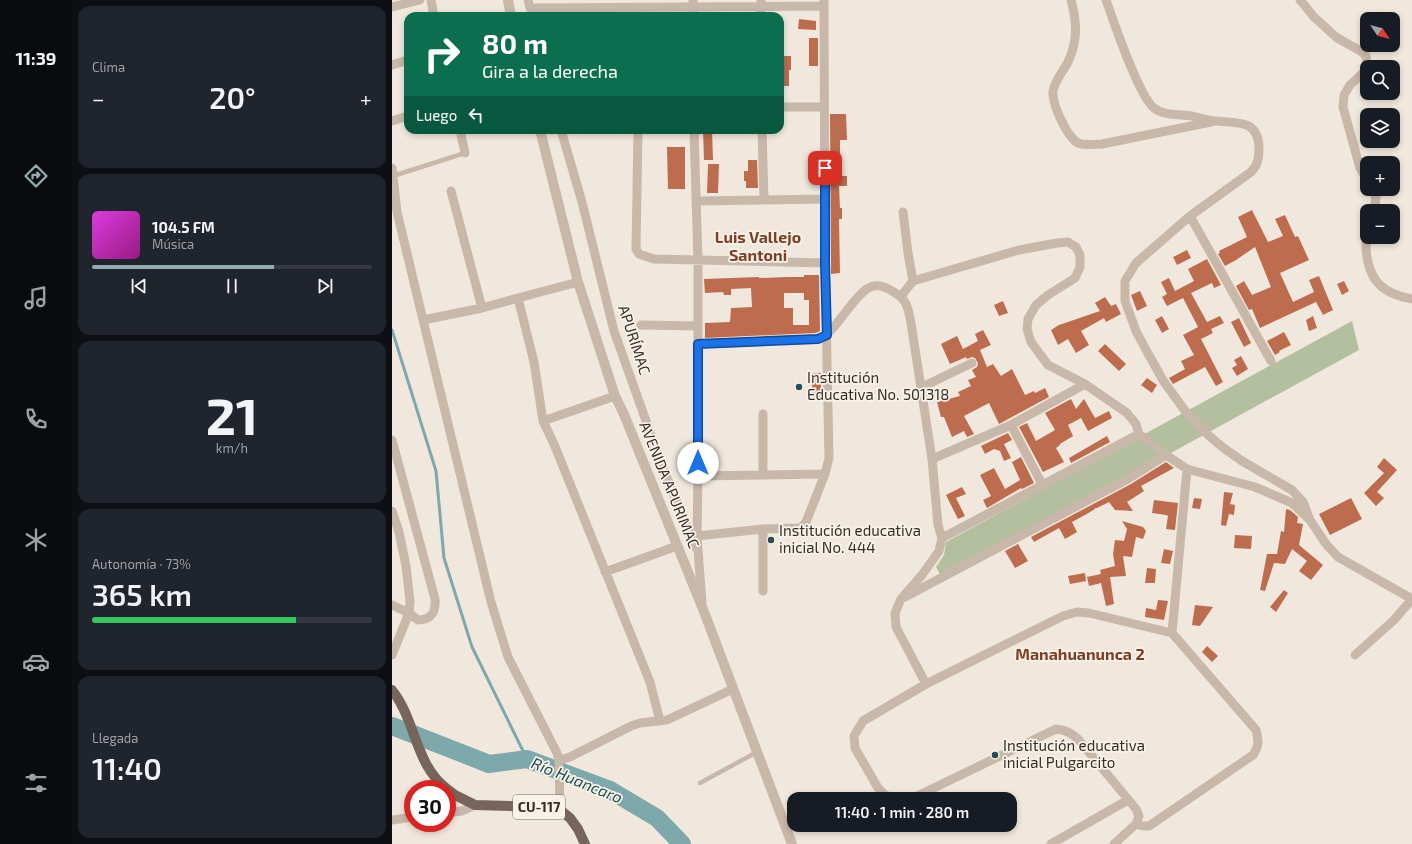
<!DOCTYPE html>
<html lang="es">
<head>
<meta charset="utf-8">
<style>
  body { margin:0; font-family:"Exo 2",sans-serif; background:#20242c; color:#f1f3f6; height:100vh; display:flex; flex-direction:column; font-size:15px; white-space:nowrap }
  * { box-sizing:border-box; margin:0 }
  p { font-size:13px; color:#9ea1a6 }
  .icon { flex:none; width:22px; height:22px; fill:none; stroke:currentColor; stroke-width:2; stroke-linecap:round; stroke-linejoin:round }
  .map { position:relative; flex:1; overflow:hidden }
  .panel { display:flex; flex-direction:column; gap:6px; padding:6px; background:#0d0f14; width:320px }
  .panel>* { flex:none }
  .guide { position:absolute; left:12px; top:12px; width:380px; height:122px; border-radius:12px; box-shadow:0 2px 6px #0003; background:#0b6e4f; color:#fff; overflow:hidden }
  .needle { width:26px; rotate:125deg }
  .fabs { position:absolute; left:968px; top:12px; display:grid; gap:8px }
  .fabs a { display:grid; place-items:center; width:40px; height:40px; border-radius:8px; background:#171b24; box-shadow:0 2px 6px #0003; font-size:20px }
  .speed { position:absolute; left:12px; top:780px; display:flex; gap:8px; font-size:20px; font-weight:700; text-align:center }
  .speed>* { display:grid; place-content:center; width:52px; height:52px; border-radius:50%; background:#171b24; box-shadow:0 2px 6px #0003; line-height:1 }
  .speed .limit { border:6px solid #d22; background:#fff; color:#111 }
  .pin { position:absolute; display:grid; place-items:center; width:34px; height:34px; color:#fff; margin:-17px; border-radius:8px; box-shadow:0 2px 6px #0006 }
  .me { position:absolute; width:44px; margin:-22px; rotate:0deg; stroke-linejoin:round; filter:drop-shadow(0 0 3px #0008) }
  .turn { display:flex; align-items:center; gap:14px; height:84px; padding:0 12px; font-size:18px }
  .turn .icon { width:52px; height:52px; stroke-width:2.5 }
  .turn b { display:block; font-size:28px; line-height:34px }
  .then { display:flex; align-items:center; height:38px; padding:0 12px; background:#0003; gap:8px; font-size:15px }
  .big { font-size:30px; font-weight:600; line-height:1.1 }
  .panel .widget { flex:1; display:flex; flex-direction:column; justify-content:center; gap:6px; min-width:0; padding:0 14px; border-radius:12px; background:#20242c }
  .panel .dial { align-items:center; gap:0 }
  .dial b { font-size:52px; line-height:1 }
  .song { display:flex; align-items:center; gap:12px }
  .cover { width:48px; height:48px; border-radius:6px; background:linear-gradient(135deg,hsl(300 70% 55%),hsl(310 70% 35%)) }
  .played { height:4px; border-radius:2px; background:linear-gradient(90deg,#93aaae 65%,#363941 65%) }
  .keys { display:flex; justify-content:space-around; direction:ltr }
  .heat { display:flex; justify-content:space-between; align-items:center; font-size:22px; direction:ltr }
  .charge { height:6px; border-radius:3px; background:linear-gradient(90deg,#34c759 73%,#363941 0) }
  .trip { position:absolute; left:395px; top:792px; width:230px; height:40px; border-radius:12px; background:#171b24; box-shadow:0 2px 6px #0003; font-weight:600; line-height:40px; text-align:center }
  main { display:flex; flex:1; min-height:0 }
  .dock { display:flex; flex-direction:column; width:72px; justify-content:space-around; align-items:center; background:#090b0e; color:#9ea1a6 }
  .dock .icon { width:28px; height:28px }
  .dock .current { color:#93aaae }
  .dock b { font-size:18px; color:#f1f3f6 }
  .map>svg:first-child { display:block }
  .green { fill:#b3bf9e }
  .lines { fill:none; stroke-linecap:round; stroke-linejoin:round }
  .stream { stroke:#7ea9ac; stroke-width:3 }
  .river { stroke:#7ea9ac; stroke-width:18 }
  .building { fill:#be6c4e; fill-rule:evenodd }
  .service { stroke:#c8b8aa; stroke-width:4.5 }
  .minor { stroke:#c8b8aa; stroke-width:9 }
  .tertiary { stroke:#c8b8aa; stroke-width:10 }
  .primary { stroke:#77655b; stroke-width:10 }
  .route-casing { stroke:#114b97; stroke-width:10 }
  .route { stroke:#1a73e8; stroke-width:7 }
  .poi-dot { fill:#215055; stroke:#f8f2e9; stroke-width:1.5 }
  .labels { text-anchor:middle; stroke-width:3.5; stroke-linejoin:round; paint-order:stroke }
  .shield { fill:#f8f2e9; stroke:#706863; stroke-width:1 }
  .shield-label { font-size:14px; font-weight:bold; fill:#362d29 }
  .street-label { font-size:15px; fill:#362d29; stroke:#f8f2e9 }
  .poi-label { font-size:15px; fill:#362d29; stroke:#f8f2e9; text-anchor:start }
  .neighbourhood-label { font-size:16px; font-weight:bold; fill:#7f3f27; stroke:#f8f2e9 }
  .water-label { font-size:16px; font-style:italic; fill:#215055; stroke:#f8f2e9 }
</style>
</head>
<body>
<main>
<nav class="dock">
<b>11:39</b>
<svg class="icon current" aria-label="directions" viewBox="0 0 24 24"><path d="M12 3l9 9-9 9-9-9zM9 14v-3h6M13 9l2 2-2 2"/></svg>
<svg class="icon" aria-label="music" viewBox="0 0 24 24"><path d="M9 18V5l10-2v13"/><circle cx="6" cy="18" r="3"/><circle cx="16" cy="16" r="3"/></svg>
<svg class="icon" aria-label="phone" viewBox="0 0 24 24"><path d="M5 4h4l2 5-3 2q2 4 5 5l2-3 5 2v4C11 20 4 13 5 4z"/></svg>
<svg class="icon" aria-label="climate" viewBox="0 0 24 24"><path d="M12 3v18M4 7l16 10M4 17L20 7"/></svg>
<svg class="icon" aria-label="car" viewBox="0 0 24 24"><path d="M5 17H2v-5l4-1 3-4h7l3 4 3 1v5h-3M9 17h6M6 11h13"/><circle cx="7" cy="17" r="2"/><circle cx="17" cy="17" r="2"/></svg>
<svg class="icon" aria-label="filters" viewBox="0 0 24 24"><path d="M4 7h16M4 17h16"/><circle cx="9" cy="7" r="2"/><circle cx="15" cy="17" r="2"/></svg>
</nav>
<section class="panel">
<div class="widget"><p>Clima</p>
<div class="heat"><a>−</a><b class="big">20°</b><a>+</a></div>
</div>
<div class="widget">
<div class="song"><i class="cover"></i><div><b>104.5 FM</b><p>Música</p></div></div>
<div class="played"></div>
<div class="keys"><svg class="icon" aria-label="previous" viewBox="0 0 24 24"><path d="M18 5L8 12l10 7zM5 5v14"/></svg><svg class="icon" aria-label="pause" viewBox="0 0 24 24"><path d="M8 5v14M16 5v14"/></svg><svg class="icon" aria-label="next" viewBox="0 0 24 24"><path d="M6 5l10 7-10 7zM19 5v14"/></svg></div>
</div>
<div class="widget dial"><b>21</b><p>km/h</p></div>
<div class="widget"><p>Autonomía · 73%</p><b class="big">365 km</b><div class="charge"></div></div>
<div class="widget"><p>Llegada</p><b class="big">11:40</b></div>
</section>
<div class="map">
<svg width="1020" height="844" viewBox="0 0 1020 844">
  <rect width="100%" height="100%" fill="#f1e8dd"/>
  <path class="green" d="M 960,321 L 967,350 L 777,454 L 548,574 L 544,567 L 552,555 L 554,542 Z"/>
  <g class="lines">
    <path class="stream" d="M 0,330 L 44,471 L 52,558 L 80,647 L 135,759"/>
    <path class="river" d="M 0,726 L 97,764 L 135,759 L 218,790 L 265,818 L 290,844"/>
  </g>
  <path class="building" d="M 407,19 L 424,21 L 424,30 L 406,29 Z
    M 417,38 L 426,38 L 426,66 L 417,66 Z
    M 388,56 L 399,56 L 399,70 L 397,70 L 397,86 L 388,86 Z
    M 438,114 L 454,114 L 455,140 L 448,140 L 448,176 L 455,176 L 455,186 L 447,186 L 448,208 L 450,208 L 450,219 L 447,219 L 448,273 L 439,274 Z
    M 311,130 L 320,130 L 321,160 L 312,160 Z
    M 275,147 L 293,147 L 293,189 L 276,189 Z
    M 356,160 L 365,160 L 366,188 L 354,188 L 354,181 L 352,181 L 352,171 L 356,171 Z
    M 316,164 L 327,164 L 326,193 L 315,193 Z
    M 860,210 L 876,242 L 891,236 L 883,219 L 893,215 L 903,237 L 906,236 L 917,260 L 888,273 L 901,302 L 922,292 L 917,280 L 927,276 L 941,310 L 931,315 L 924,302 L 868,328 L 860,309 L 857,310 L 844,286 L 852,281 L 860,295 L 879,287 L 863,247 L 844,260 L 833,266 L 826,254 L 828,253 L 827,251 L 855,237 L 846,217 Z
    M 795,250 L 799,258 L 785,265 L 781,257 Z
    M 815,259 L 829,285 L 822,288 L 820,283 L 799,293 L 815,322 L 828,316 L 832,323 L 819,329 L 821,333 L 809,339 L 831,382 L 824,386 L 813,367 L 781,384 L 777,378 L 793,369 L 789,361 L 802,355 L 791,335 L 806,327 L 791,298 L 775,306 L 770,297 L 775,294 L 769,282 L 777,278 L 783,291 L 802,281 L 796,269 Z
    M 412,275 L 427,275 L 428,331 L 424,333 L 313,338 L 313,323 L 338,322 L 339,308 L 360,307 L 359,288 L 339,289 L 339,295 L 332,295 L 331,292 L 313,293 L 312,279 L 367,277 L 367,278 L 395,277 L 412,277 ZM 392,293 L 412,293 L 412,300 L 417,300 L 417,325 L 401,325 L 401,308 L 392,308 Z
    M 952,281 L 957,291 L 950,295 L 945,284 Z
    M 748,291 L 755,306 L 745,311 L 739,295 Z
    M 713,297 L 719,306 L 724,304 L 729,314 L 714,322 L 712,318 L 689,331 L 697,345 L 684,353 L 676,339 L 666,345 L 659,330 L 667,325 L 708,311 L 703,303 Z
    M 611,301 L 616,313 L 607,316 L 602,305 Z
    M 770,316 L 777,329 L 770,333 L 763,320 Z
    M 921,316 L 925,328 L 917,331 L 914,320 Z
    M 847,318 L 859,343 L 852,347 L 839,322 Z
    M 591,330 L 599,345 L 588,350 L 595,367 L 601,364 L 609,376 L 620,369 L 633,395 L 642,391 L 643,393 L 653,388 L 657,397 L 607,424 L 597,403 L 572,416 L 582,434 L 575,437 L 572,431 L 560,437 L 552,417 L 549,417 L 545,402 L 568,396 L 566,392 L 579,386 L 576,380 L 584,377 L 580,370 L 585,367 L 586,363 L 583,358 L 580,357 L 575,359 L 574,357 L 558,364 L 549,344 L 565,336 L 571,349 L 586,341 L 583,334 Z
    M 892,332 L 899,345 L 887,351 L 888,352 L 883,355 L 875,341 Z
    M 713,344 L 734,364 L 727,371 L 706,351 Z
    M 849,356 L 856,369 L 845,376 L 840,368 L 845,365 L 842,360 Z
    M 420,373 L 429,373 L 429,399 L 420,399 Z
    M 755,378 L 765,385 L 760,393 L 749,385 Z
    M 679,399 L 684,409 L 692,399 L 703,418 L 717,411 L 720,418 L 696,431 L 689,418 L 676,425 L 681,436 L 668,444 L 668,445 L 664,448 L 672,462 L 651,472 L 627,427 L 635,423 L 644,441 L 663,430 L 653,413 Z
    M 616,433 L 620,440 L 612,444 L 619,458 L 612,461 L 608,451 L 602,449 L 593,454 L 589,446 Z
    M 715,436 L 718,442 L 679,463 L 677,458 Z
    M 629,457 L 642,483 L 630,489 L 629,488 L 595,508 L 591,500 L 599,496 L 588,475 L 602,468 L 613,489 L 628,480 L 620,462 Z
    M 992,458 L 1005,470 L 985,492 L 992,498 L 984,506 L 972,493 L 992,473 L 985,467 Z
    M 774,462 L 782,468 L 749,486 L 752,491 L 735,502 L 741,511 L 723,510 L 717,502 L 705,508 L 703,508 L 703,509 L 693,515 L 680,522 L 685,532 L 673,539 L 667,528 L 642,542 L 639,537 L 739,484 Z
    M 570,487 L 574,494 L 564,498 L 573,516 L 566,519 L 554,495 Z
    M 832,492 L 841,493 L 838,504 L 843,505 L 842,515 L 837,514 L 834,526 L 829,525 Z
    M 802,498 L 810,499 L 808,509 L 800,508 Z
    M 959,498 L 970,519 L 938,535 L 927,514 Z
    M 762,500 L 786,503 L 783,530 L 774,529 L 776,516 L 774,515 L 760,513 Z
    M 894,509 L 898,510 L 906,517 L 905,523 L 911,524 L 907,545 L 931,565 L 919,580 L 907,571 L 915,561 L 900,549 L 893,564 L 882,563 L 873,591 L 868,590 L 875,554 L 885,554 L 889,531 L 892,532 Z
    M 730,521 L 751,527 L 754,531 L 751,539 L 744,537 L 740,557 L 731,556 L 734,576 L 718,577 L 722,604 L 714,606 L 709,583 L 697,586 L 695,577 L 709,574 L 708,570 L 723,566 L 721,554 L 723,540 L 732,541 L 735,529 Z
    M 843,535 L 860,536 L 859,549 L 842,548 Z
    M 626,544 L 636,561 L 623,568 L 613,551 Z
    M 772,549 L 781,551 L 778,564 L 769,563 Z
    M 755,568 L 764,569 L 763,583 L 753,583 Z
    M 693,573 L 694,581 L 678,584 L 676,576 Z
    M 892,590 L 896,593 L 884,612 L 878,607 Z
    M 766,600 L 776,601 L 772,620 L 753,617 L 754,608 L 764,610 Z
    M 803,605 L 821,607 L 808,626 L 800,625 Z
    M 815,646 L 826,656 L 820,662 L 810,652 Z"/>
  <g class="lines">
    <path class="service" d="M 251,130 L 302,132
      M 1,176 L 73,153
      M 308,783 L 365,752"/>
    <path class="minor" d="M 39,0 L 42,16
      M 136,0 L 138,8 L 432,6
      M 301,0 L 302,16
      M 679,0 C 685,22 686,41 676,62 C 671,72 662,81 661,92 C 660,104 675,137 686,143 C 693,146 702,144 710,144 L 819,122
      M 714,0 C 722,22 746,95 762,108 C 772,116 788,114 800,116 C 808,118 816,120 824,121 C 844,123 866,119 867,147 C 867,158 866,165 859,172 L 798,216 L 744,263 L 733,281 L 733,301 L 744,331 L 753,348 L 772,382 L 794,412 L 816,435 L 833,449 L 850,461 L 900,490 L 911,502 L 918,520
      M 908,0 L 922,17 L 944,37 L 970,52 L 974,56 L 975,67 L 972,72 L 958,85 L 952,95 L 951,107 L 968,168 L 975,179
      M 0,7 L 28,0
      M 369,16 L 369,0
      M 0,65 L 16,60
      M 388,107 L 432,107
      M 0,121 L 16,116
      M 68,130 L 73,153
      M 169,130 L 190,202 L 222,331 L 269,463 L 303,547
      M 246,130 L 244,249 L 247,254 L 262,259 L 433,263
      M 302,130 L 306,261 L 306,476 L 305,536 L 310,603
      M 370,130 L 372,200
      M 0,168 L 5,212 L 99,602 L 116,657 L 165,753 L 167,760 L 168,810
      M 980,189 L 984,198 L 982,211
      M 59,191 L 90,308
      M 304,201 L 433,199
      M 511,212 L 516,253 L 521,281
      M 798,216 L 879,361
      M 975,235 C 972,251 976,274 988,285 C 997,294 1009,297 1020,299
      M 186,282 L 126,298 L 142,362 L 151,421 L 162,444 L 258,682 L 268,721
      M 509,296 L 521,281 L 627,250 L 665,243 L 676,242 L 684,247 L 688,255 L 688,267 L 683,278 L 656,295 L 644,305 L 636,319 L 635,329 L 639,342 L 656,365 L 693,384 L 735,413 L 744,424 L 747,434 L 774,455
      M 31,320 L 90,308 L 126,298
      M 249,325 L 306,326
      M 306,344 L 426,339 C 429,337 433,336 436,333 C 448,323 468,287 482,286 C 487,285 495,288 500,291 C 515,299 516,307 519,323 L 540,459 L 546,525 L 550,538 L 547,551 L 530,575 L 509,599 L 503,613 L 504,627 L 534,684
      M 530,387 L 580,363
      M 371,414 L 371,474
      M 151,421 L 223,396
      M 619,425 L 650,484
      M 0,440 L 43,599 C 44,611 40,620 26,620 L 17,613 L 0,605
      M 540,459 L 619,425 L 693,384
      M 306,476 L 433,474
      M 0,511 L 7,532 L 14,566 L 18,601 L 17,613 L 0,655
      M 305,536 L 371,529 L 406,528 L 411,526 L 414,522 L 433,474 L 437,458 L 433,263 L 432,0
      M 550,538 L 747,434
      M 213,572 L 285,546
      M 371,591 L 371,529
      M 513,597 L 736,479 L 774,455 L 795,469 L 863,487 L 900,503 L 918,520 L 934,544 L 946,557 L 1020,599
      M 780,633 L 795,469
      M 963,655 L 1002,620 L 1020,599
      M 167,760 L 178,757 L 239,726 L 248,723 L 275,720 L 341,689
      M 55,813 L 70,811 L 83,805
      M 0,820 L 21,817
      M 659,844 L 736,800
      M 722,844 L 744,824 L 747,816 L 744,809 L 686,739 C 679,733 674,730 664,729 L 521,798 L 503,799 L 493,795 L 486,788 L 463,748 L 462,736 L 471,721 L 534,684 L 671,616 L 685,612 L 697,613 L 780,633 L 864,730 C 867,741 867,746 861,755 L 757,826 L 751,826 L 744,824"/>
    <path class="tertiary" d="M 116,0 L 119,16
      M 148,130 L 186,282 L 223,396 L 231,412 L 311,609 L 400,844"/>
    <path class="primary" d="M 0,690 C 24,720 23,765 55,789
      M 55,789 L 63,795 L 83,805 L 149,807 L 168,810 L 178,818 L 186,829 L 193,844"/>
  </g>
  <g class="lines">
    <g class="route-casing">
      <path id="route" d="M 306,463 L 306,344 L 426,339 L 435,335 L 433,263 L 433,168"/>
    </g>
    <use href="#route" class="route"/>
  </g>
  <g class="poi-dot">
    <circle cx="407" cy="387" r="4"/>
    <circle cx="379" cy="540" r="4"/>
    <circle cx="603" cy="755" r="4"/>
  </g>
  <g class="labels">
    <rect class="shield" x="121" y="795" width="52" height="24" rx="3"/>
    <g class="shield-label">
      <text x="147" y="812">CU-117</text>
    </g>
    <g class="street-label">
      <text transform="translate(242 340) rotate(72)" y="5">APURÍMAC</text>
      <text transform="translate(277 485) rotate(68)" y="5">AVENIDA APURIMAC</text>
    </g>
    <g class="poi-label">
      <text x="415" y="383">Institución<tspan x="415" dy="17">Educativa No. 501318</tspan></text>
      <text x="387" y="536">Institución educativa<tspan x="387" dy="17">inicial No. 444</tspan></text>
      <text x="611" y="751">Institución educativa<tspan x="611" dy="17">inicial Pulgarcito</tspan></text>
    </g>
    <g class="neighbourhood-label">
      <text x="366" y="243">Luis Vallejo<tspan x="366" dy="18">Santoni</tspan></text>
      <text x="688" y="660">Manahuanunca 2</text>
    </g>
    <g class="water-label">
      <text transform="translate(185 780) rotate(22)" y="6">Río Huancaro</text>
    </g>
  </g>
</svg>
<div class="fabs">
<a><svg class="needle" viewBox="-14 -14 28 28"><path d="M0-13l5 13h-10z" fill="#e53935"/><path d="M0 13l5-13h-10z" fill="#9ea1a6"/></svg></a>
<a><svg class="icon" aria-label="search" viewBox="0 0 24 24"><circle cx="10" cy="10" r="6"/><path d="M15 15l6 6"/></svg></a>
<a><svg class="icon" aria-label="layers" viewBox="0 0 24 24"><path d="M12 4l9 5-9 5-9-5zM3 14l9 5 9-5"/></svg></a>
<a>+</a>
<a>−</a>
</div>
<div class="speed"><div class="limit">30</div></div>
<div class="pin" style="left:433px;top:168px;background:#d93025"><svg class="icon" aria-label="arrive" viewBox="0 0 24 24"><path d="M6 21V4h12l-3 4 3 4H6"/></svg></div>
<svg class="me" style="left:306px;top:463px" viewBox="-20 -20 40 40"><circle r="19" fill="#fff"/><path d="M0-13L10 11 0 6-10 11z" fill="#1a73e8"/></svg>
<div class="trip">11:40 · 1 min · 280 m</div>
<div class="guide">
<div class="turn"><svg class="icon" aria-label="right" viewBox="0 0 24 24"><path d="M7 20v-9h11M14 6l5 5-5 5"/></svg><div><b>80 m</b>Gira a la derecha</div></div>
<div class="then">Luego<svg class="icon" aria-label="left" viewBox="0 0 24 24"><path d="M17 20v-9H6M10 6l-5 5 5 5"/></svg></div>
</div>
</div>
</main>
</body>
</html>
